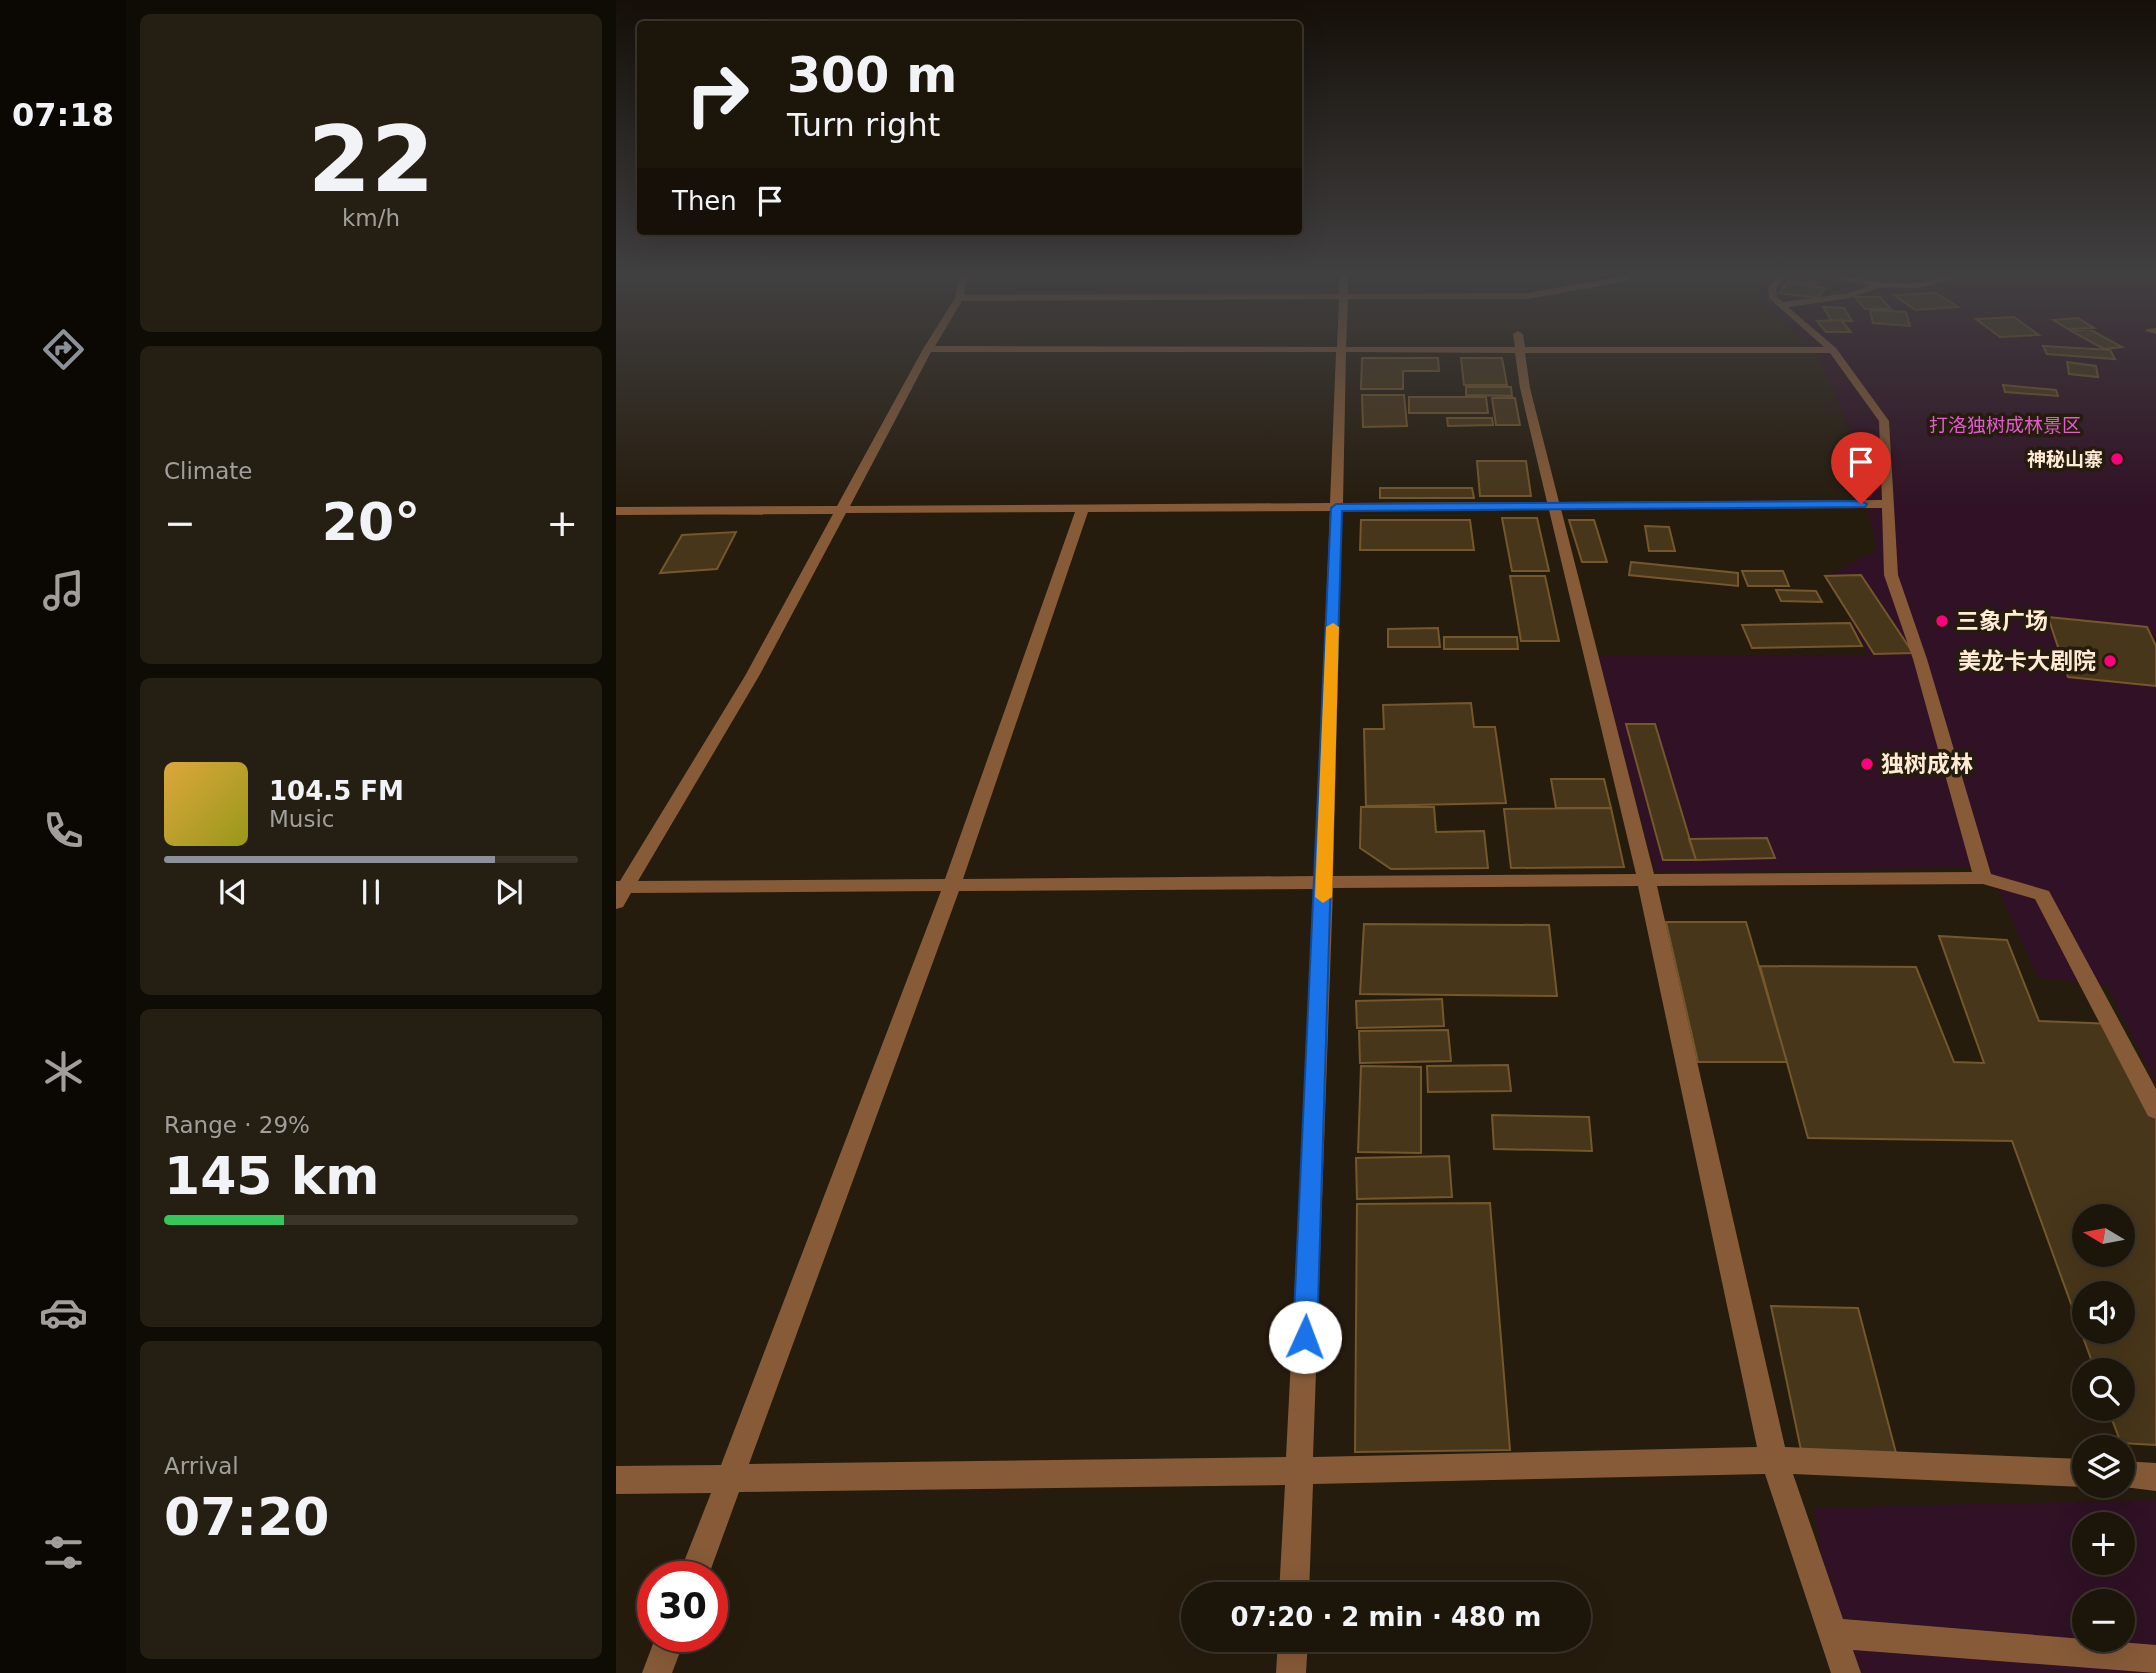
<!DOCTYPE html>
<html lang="en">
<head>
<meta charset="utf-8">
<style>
  body { margin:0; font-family:"DejaVu Sans","Noto Sans SC",sans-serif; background:#251e13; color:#f1f3f6; height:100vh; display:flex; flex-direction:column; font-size:26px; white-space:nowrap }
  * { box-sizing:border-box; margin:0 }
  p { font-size:23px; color:#a09f9c }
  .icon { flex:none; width:38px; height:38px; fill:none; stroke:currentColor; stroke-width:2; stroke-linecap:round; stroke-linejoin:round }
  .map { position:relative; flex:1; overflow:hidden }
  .panel { display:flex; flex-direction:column; gap:14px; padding:14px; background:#0f0c06; width:490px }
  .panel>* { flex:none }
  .hud { position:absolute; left:21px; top:21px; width:665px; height:214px; border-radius:7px; box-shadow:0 7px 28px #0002,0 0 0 2px #3a342b; background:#1c150a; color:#f1f3f6; overflow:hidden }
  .needle { width:46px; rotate:280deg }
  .fabs { position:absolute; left:1456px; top:1204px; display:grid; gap:14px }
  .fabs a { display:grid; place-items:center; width:63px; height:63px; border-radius:50%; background:#1c150a; box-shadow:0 7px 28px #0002,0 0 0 2px #3a342b; font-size:35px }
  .speed { position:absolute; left:21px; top:1561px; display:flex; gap:14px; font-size:35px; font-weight:700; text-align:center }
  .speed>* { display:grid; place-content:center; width:91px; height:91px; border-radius:50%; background:#1c150a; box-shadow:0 7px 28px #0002,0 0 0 2px #3a342b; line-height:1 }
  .speed .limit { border:10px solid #d22; background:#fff; color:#111 }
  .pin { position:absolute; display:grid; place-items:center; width:60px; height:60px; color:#fff; margin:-72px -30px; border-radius:50% 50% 50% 0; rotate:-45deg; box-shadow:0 0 7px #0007 }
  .pin .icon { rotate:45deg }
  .me { position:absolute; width:77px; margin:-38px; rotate:2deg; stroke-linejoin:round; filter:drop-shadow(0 0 5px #0008) }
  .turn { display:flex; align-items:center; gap:24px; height:147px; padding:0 35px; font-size:32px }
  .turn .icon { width:91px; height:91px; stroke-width:2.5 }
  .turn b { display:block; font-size:49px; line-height:60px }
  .then { display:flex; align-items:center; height:66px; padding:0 35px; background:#0003; gap:14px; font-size:26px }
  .big { font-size:52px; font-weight:600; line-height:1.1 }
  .panel .widget { flex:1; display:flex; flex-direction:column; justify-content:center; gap:10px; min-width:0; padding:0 24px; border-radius:10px; background:#251e13 }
  .panel .dial { align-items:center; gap:0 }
  .dial b { font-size:91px; line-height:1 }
  .song { display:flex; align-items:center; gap:21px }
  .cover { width:84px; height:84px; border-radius:10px; background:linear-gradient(135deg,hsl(40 70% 55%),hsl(60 70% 35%)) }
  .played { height:7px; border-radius:4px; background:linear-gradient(90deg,#8c9099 80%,#3a342b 80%) }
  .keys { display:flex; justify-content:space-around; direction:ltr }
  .heat { display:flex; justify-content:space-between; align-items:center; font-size:38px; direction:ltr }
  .charge { height:10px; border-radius:5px; background:linear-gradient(90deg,#34c759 29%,#3a342b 0) }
  .trip { position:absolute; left:565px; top:1582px; width:410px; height:70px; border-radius:35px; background:#1c150a; box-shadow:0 7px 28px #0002,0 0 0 2px #3a342b; font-weight:600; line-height:70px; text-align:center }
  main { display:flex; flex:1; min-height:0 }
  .menu { display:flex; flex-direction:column; width:126px; justify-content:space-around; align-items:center; background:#0b0804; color:#a09f9c }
  .menu .icon { width:49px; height:49px }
  .menu .on { color:#8c9099 }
  .menu b { font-size:32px; color:#f1f3f6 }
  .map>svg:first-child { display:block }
  .green { fill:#301125; fill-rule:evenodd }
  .building { fill:#48361a; stroke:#74572b; stroke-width:2; fill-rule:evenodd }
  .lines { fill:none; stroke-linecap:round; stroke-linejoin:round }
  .minor { fill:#875b38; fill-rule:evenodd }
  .route { fill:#1a73e8; stroke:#114b97; stroke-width:2 }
  .slow { fill:#f59e0b }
  .poi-dot { fill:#fe007d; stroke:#261c0e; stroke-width:2.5 }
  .labels { text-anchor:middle; stroke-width:7; stroke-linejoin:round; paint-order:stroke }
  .far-park-label { font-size:19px; fill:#e35bce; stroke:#261c0e }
  .far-poi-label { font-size:19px; font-weight:bold; fill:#ffead3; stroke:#261c0e; text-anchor:end }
  .poi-label { font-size:23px; font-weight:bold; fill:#ffead3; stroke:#261c0e; text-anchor:start }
</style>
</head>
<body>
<main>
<nav class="menu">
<b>07:18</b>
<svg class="icon on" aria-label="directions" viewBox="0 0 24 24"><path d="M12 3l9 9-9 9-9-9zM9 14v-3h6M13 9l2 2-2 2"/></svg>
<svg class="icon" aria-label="music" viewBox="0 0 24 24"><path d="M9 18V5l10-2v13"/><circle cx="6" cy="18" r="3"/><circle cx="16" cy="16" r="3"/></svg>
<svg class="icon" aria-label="phone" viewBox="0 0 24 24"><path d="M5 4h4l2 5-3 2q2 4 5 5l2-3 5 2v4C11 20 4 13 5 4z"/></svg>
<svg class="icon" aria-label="climate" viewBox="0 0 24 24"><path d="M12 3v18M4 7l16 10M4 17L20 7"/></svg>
<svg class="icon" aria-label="car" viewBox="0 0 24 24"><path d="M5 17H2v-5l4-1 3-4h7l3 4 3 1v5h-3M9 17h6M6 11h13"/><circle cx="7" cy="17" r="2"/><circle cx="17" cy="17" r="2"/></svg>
<svg class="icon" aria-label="filters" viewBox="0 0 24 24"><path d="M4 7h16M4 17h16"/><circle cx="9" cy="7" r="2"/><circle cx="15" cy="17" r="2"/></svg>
</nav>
<section class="panel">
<div class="widget dial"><b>22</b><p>km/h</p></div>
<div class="widget"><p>Climate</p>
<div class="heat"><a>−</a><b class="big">20°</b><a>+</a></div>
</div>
<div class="widget">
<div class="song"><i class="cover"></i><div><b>104.5 FM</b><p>Music</p></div></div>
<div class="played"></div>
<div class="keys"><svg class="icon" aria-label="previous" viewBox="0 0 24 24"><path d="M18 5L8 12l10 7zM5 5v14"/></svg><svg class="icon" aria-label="pause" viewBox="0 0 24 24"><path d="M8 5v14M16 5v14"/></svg><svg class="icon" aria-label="next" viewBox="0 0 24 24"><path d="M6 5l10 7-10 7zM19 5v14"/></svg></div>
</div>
<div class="widget"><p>Range · 29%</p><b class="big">145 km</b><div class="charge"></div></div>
<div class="widget"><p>Arrival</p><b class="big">07:20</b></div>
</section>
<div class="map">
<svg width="1540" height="1673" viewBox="0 0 1540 1673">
  <rect width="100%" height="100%" fill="#261c0e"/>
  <path class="green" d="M 1157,273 L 1540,273 L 1540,1083 L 1490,985 L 1422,978 L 1372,867 L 1039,872 L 982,656 L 1253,655 L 1212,577 L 1261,549 L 1236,435 L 1201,354 L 1143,298 L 1148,279 Z
    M 1540,1500 L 1540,1673 L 1223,1673 L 1198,1508 ZM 1468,1524 L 1507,1524 L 1507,1563 L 1468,1563 ZM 1468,1601 L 1507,1601 L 1507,1640 L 1468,1640 Z"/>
  <path class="building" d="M 1178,273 L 1184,273 L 1205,276 L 1197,285 L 1171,281 Z
    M 1171,283 L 1209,288 L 1202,298 L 1163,293 Z
    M 1320,293 L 1342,307 L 1299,310 L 1278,295 Z
    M 1239,297 L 1264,297 L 1275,309 L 1249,309 Z
    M 1207,307 L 1228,308 L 1236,321 L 1215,320 Z
    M 1254,310 L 1290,312 L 1294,326 L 1257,323 Z
    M 1398,317 L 1423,335 L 1384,337 L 1360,319 Z
    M 1462,318 L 1478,328 L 1452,329 L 1437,320 Z
    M 1225,320 L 1235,332 L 1210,332 L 1201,321 Z
    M 1473,329 L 1506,347 L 1488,349 L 1455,331 Z
    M 1427,346 L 1494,350 L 1499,359 L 1431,354 Z
    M 746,358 L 822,358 L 823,371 L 787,371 L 787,389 L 745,389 Z
    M 845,358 L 886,358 L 891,385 L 848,385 Z
    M 1451,362 L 1480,366 L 1482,377 L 1453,374 Z
    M 1387,385 L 1440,390 L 1442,396 L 1389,392 Z
    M 850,387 L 895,387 L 896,396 L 850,395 Z
    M 746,395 L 788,395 L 791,426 L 747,427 Z
    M 793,397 L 870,397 L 872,413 L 793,413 Z
    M 876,398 L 899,398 L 904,425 L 880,425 Z
    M 831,418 L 876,418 L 877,425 L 832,426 Z
    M 861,461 L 910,461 L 915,496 L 864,496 Z
    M 764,488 L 856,488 L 858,498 L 764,498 Z
    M 886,518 L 921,518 L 933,571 L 896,571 Z
    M 745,520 L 854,520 L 858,550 L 744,550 Z
    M 953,520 L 978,520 L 991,562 L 966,562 Z
    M 1029,526 L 1053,527 L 1059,551 L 1033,551 Z
    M 120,532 L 101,569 L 44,573 L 66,535 Z
    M 1015,562 L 1122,573 L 1122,586 L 1013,575 Z
    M 1126,571 L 1167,571 L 1173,586 L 1132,586 Z
    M 1245,575 L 1297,653 L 1258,654 L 1209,576 Z
    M 894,576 L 929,576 L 943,641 L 905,641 Z
    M 1160,590 L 1200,591 L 1206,602 L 1165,601 Z
    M 1432,617 L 1531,627 L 1540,646 L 1540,686 L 1452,677 Z
    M 1234,623 L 1246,646 L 1136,648 L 1126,625 Z
    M 822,628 L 824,647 L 772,647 L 772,629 Z
    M 828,637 L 901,637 L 902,649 L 828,649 Z
    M 855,703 L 858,727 L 879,727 L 890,803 L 750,806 L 748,729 L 768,729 L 767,705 Z
    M 1010,724 L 1039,724 L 1080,860 L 1047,860 Z
    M 935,779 L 988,779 L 995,808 L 940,808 Z
    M 745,807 L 818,807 L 820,832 L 868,831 L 872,868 L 775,869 L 744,848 Z
    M 995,808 L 1008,867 L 895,868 L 888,809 Z
    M 1151,838 L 1159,858 L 1080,860 L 1073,839 Z
    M 1050,922 L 1130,922 L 1171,1062 L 1082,1062 Z
    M 748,924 L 933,925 L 941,996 L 744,994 Z
    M 1323,936 L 1391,940 L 1423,1021 L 1499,1024 L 1540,1112 L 1540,1445 L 1505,1443 L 1492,1409 L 1507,1409 L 1507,1370 L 1479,1370 L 1396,1141 L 1192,1138 L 1144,966 L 1300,967 L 1338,1062 L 1368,1063 ZM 1468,1216 L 1507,1216 L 1507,1255 L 1468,1255 ZM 1468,1293 L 1507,1293 L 1507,1332 L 1468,1332 Z
    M 826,999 L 828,1026 L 741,1028 L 740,1001 Z
    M 832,1030 L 835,1061 L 744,1063 L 743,1031 Z
    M 892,1065 L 895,1091 L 812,1092 L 811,1066 Z
    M 745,1066 L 805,1067 L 805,1153 L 742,1152 Z
    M 876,1115 L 973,1117 L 976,1151 L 878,1149 Z
    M 833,1156 L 836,1197 L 741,1199 L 740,1158 Z
    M 874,1203 L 894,1450 L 739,1452 L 741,1204 Z
    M 1155,1306 L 1242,1308 L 1280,1453 L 1185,1450 Z"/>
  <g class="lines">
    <path class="minor" d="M 344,273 L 352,273 L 348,295 L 723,294 L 724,273 L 732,273 L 732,294 L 912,293 L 1023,273 L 1007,282 L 912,299 L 732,299 L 730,347 L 899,347 L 897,334 L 902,331 L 907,334 L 909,347 L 1208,347 L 1153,298 L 1152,287 L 1165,273 L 1173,273 L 1160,287 L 1161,297 L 1167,302 L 1233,293 L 1254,285 L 1193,273 C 1237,273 1285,295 1327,276 L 1327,273 L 1335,273 L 1335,279 L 1304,288 L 1265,287 L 1234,298 L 1172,307 L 1220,348 L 1273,421 L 1282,575 L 1311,659 L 1375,874 L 1433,891 L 1540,1089 L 1540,1119 L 1532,1116 L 1419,899 L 1367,884 L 1041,886 L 1169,1447 L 1468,1459 L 1468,1486 L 1471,1486 L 1468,1487 L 1177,1474 L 1227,1619 L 1540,1645 L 1540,1673 L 1237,1650 L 1245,1673 L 1215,1673 L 1149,1474 L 697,1484 L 693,1594 L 663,1594 L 669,1485 L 123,1492 L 92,1577 L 62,1577 L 95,1493 L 0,1494 L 0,1466 L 105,1465 L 325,891 L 15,893 L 7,907 L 0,909 L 0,881 L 4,881 L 129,676 L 217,514 L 0,515 L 0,507 L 221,506 L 307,349 L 339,298 ZM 723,299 L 721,347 L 319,346 L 346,301 ZM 315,352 L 720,352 L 714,503 L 234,506 ZM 730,352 L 899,353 L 904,388 L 931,502 L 727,503 ZM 909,353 L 1214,353 L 1263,421 L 1266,500 L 943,502 L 914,388 ZM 1266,508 L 1268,575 L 1297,659 L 1356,872 L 1038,874 L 945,509 ZM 933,510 L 1020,874 L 717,876 L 726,511 ZM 714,511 L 699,876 L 347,879 L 472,512 ZM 459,512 L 329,879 L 22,881 L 143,676 L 230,513 ZM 1022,886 L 1141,1447 L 697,1457 L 717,888 ZM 699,889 L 670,1457 L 133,1464 L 343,891 Z
      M 1540,328 L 1540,334 L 1529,331 L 1531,329 Z
      M 1507,1461 L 1540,1463 L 1540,1491 L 1500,1486 L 1507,1486 Z
      M 40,1636 L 70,1636 L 56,1673 L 26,1673 Z
      M 662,1640 L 692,1640 L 690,1673 L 660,1673 Z"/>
  </g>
  <linearGradient id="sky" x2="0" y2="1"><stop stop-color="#150f08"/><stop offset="0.54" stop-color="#414041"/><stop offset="1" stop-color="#414041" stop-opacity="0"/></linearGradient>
  <rect width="1540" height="507" fill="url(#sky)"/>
  <path class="route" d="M 1245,501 L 1251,504 L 1249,507 L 726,511 L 701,1337 L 697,1345 L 689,1348 L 681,1345 L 677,1337 L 715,508 L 720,504 Z"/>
  <path class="slow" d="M 717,623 L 723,627 L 716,897 L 707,903 L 699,897 L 710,627 Z"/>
  <g class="poi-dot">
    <circle cx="1501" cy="459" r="7"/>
    <circle cx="1326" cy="621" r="7"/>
    <circle cx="1494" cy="661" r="7"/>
    <circle cx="1251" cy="764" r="7"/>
  </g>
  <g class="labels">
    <g class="far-park-label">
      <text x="1389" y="432">打洛独树成林景区</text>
    </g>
    <g class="far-poi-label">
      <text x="1487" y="466">神秘山寨</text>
    </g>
    <g class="poi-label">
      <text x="1340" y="629">三象广场</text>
      <text x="1480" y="669" text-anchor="end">美龙卡大剧院</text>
      <text x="1265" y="772">独树成林</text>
    </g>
  </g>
</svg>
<div class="fabs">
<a><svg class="needle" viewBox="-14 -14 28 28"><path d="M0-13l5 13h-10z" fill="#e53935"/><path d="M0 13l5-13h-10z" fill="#a09f9c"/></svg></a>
<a><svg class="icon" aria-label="sound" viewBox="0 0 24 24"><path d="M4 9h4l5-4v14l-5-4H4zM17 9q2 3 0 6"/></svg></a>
<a><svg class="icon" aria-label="search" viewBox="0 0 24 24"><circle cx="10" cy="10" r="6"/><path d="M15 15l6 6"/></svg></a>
<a><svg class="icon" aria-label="layers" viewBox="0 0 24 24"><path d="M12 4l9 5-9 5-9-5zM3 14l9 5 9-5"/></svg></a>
<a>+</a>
<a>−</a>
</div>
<div class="speed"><div class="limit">30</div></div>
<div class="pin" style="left:1245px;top:504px;background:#d93025"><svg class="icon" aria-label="arrive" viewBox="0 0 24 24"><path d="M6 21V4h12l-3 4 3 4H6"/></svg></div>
<svg class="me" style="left:689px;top:1337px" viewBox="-20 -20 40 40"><circle r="19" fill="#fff"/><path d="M0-13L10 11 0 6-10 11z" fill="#1a73e8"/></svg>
<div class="trip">07:20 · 2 min · 480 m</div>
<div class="hud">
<div class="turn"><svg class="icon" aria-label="right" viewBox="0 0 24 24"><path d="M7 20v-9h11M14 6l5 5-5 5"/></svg><div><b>300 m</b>Turn right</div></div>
<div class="then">Then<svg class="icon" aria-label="arrive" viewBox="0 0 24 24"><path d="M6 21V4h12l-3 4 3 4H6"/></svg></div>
</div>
</div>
</main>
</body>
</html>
